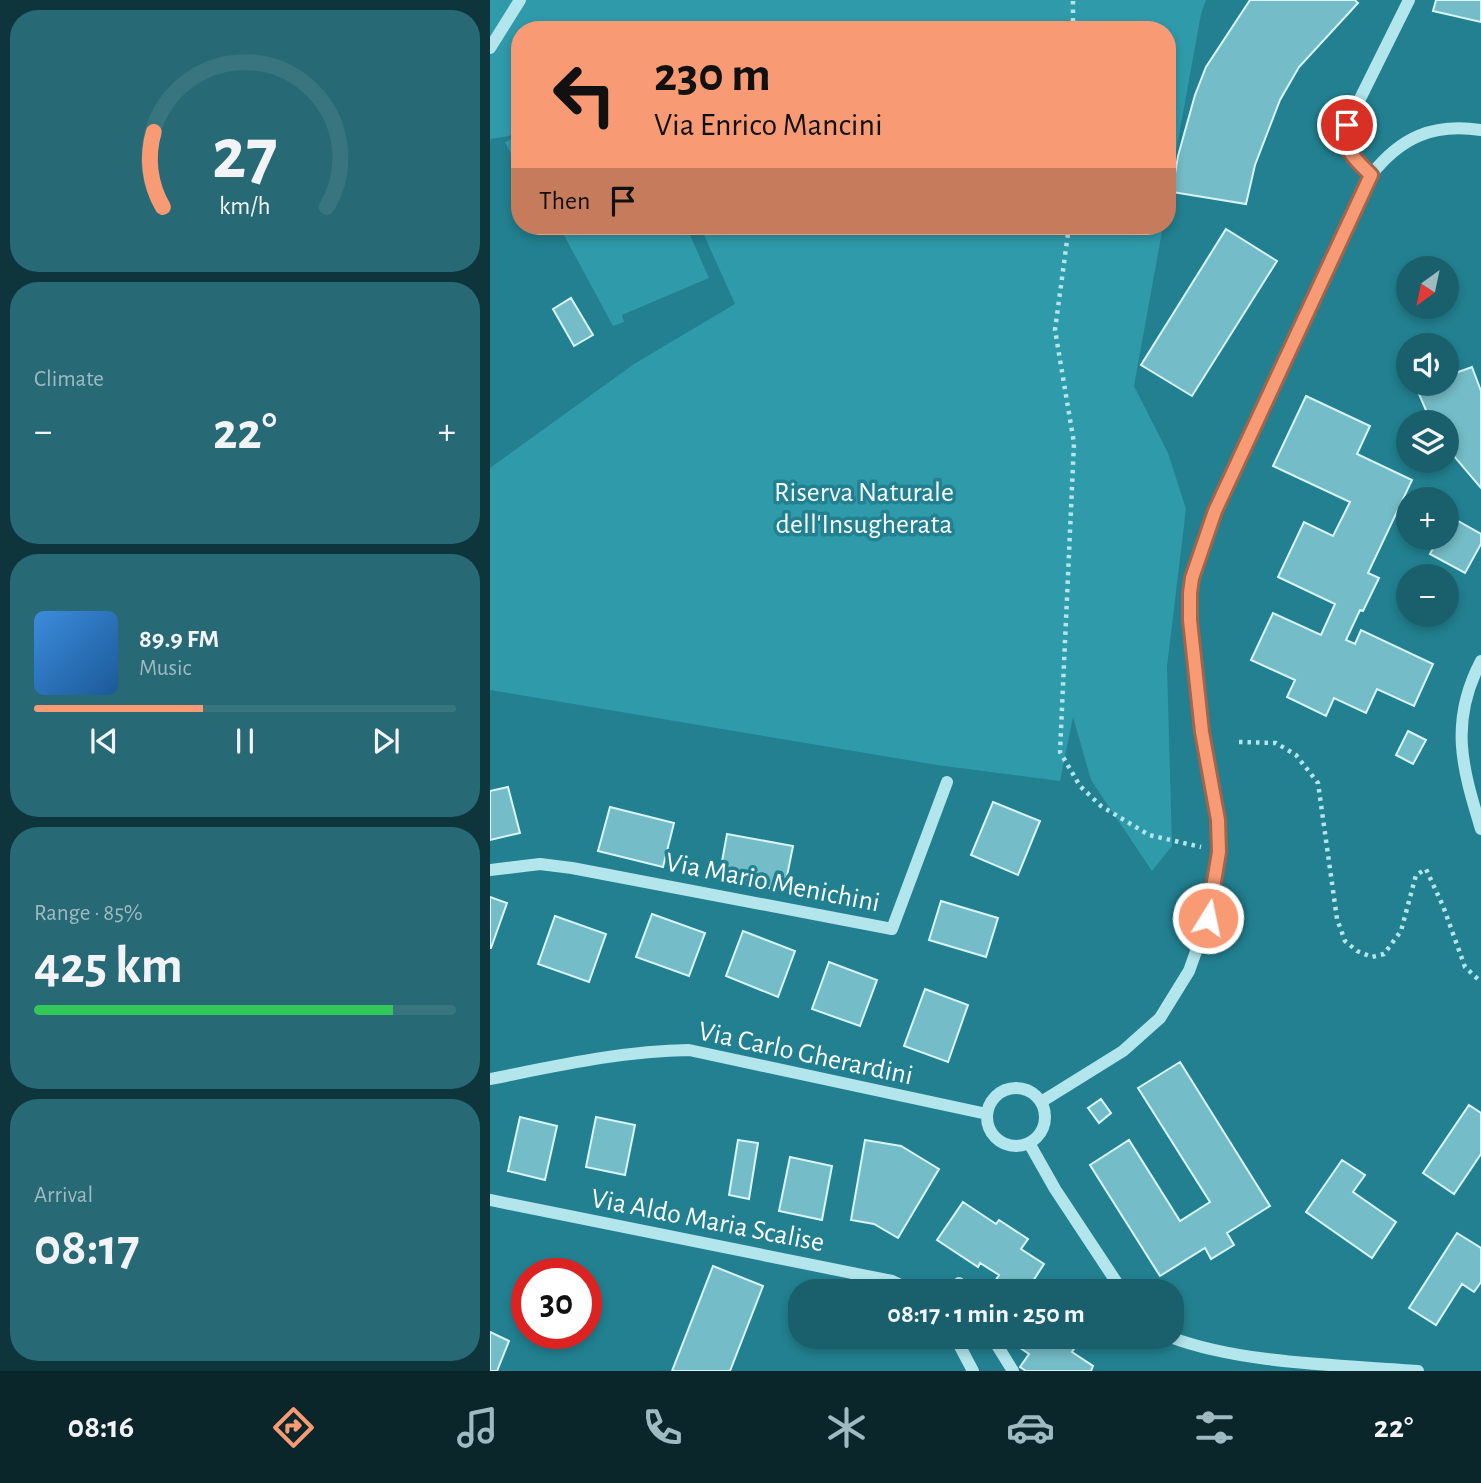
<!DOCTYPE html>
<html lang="en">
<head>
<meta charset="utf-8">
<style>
  body { margin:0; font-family:"Alegreya Sans",sans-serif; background:#276974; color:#f1f3f6; height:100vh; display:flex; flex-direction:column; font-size:26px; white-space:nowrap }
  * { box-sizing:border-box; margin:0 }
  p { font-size:23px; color:#9fbbc2 }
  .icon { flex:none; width:38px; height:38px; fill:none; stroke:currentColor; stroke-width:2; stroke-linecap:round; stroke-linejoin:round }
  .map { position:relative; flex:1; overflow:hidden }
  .side { display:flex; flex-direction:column; gap:10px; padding:10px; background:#0e353b; width:490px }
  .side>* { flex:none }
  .banner { position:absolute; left:21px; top:21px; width:665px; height:214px; border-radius:28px; box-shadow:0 4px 10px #0003; background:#f89b74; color:#111; overflow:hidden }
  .needle { width:46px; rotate:213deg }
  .tools { position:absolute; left:906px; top:256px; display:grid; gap:14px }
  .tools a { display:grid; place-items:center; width:63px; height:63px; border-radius:50%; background:#1a606c; box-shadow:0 4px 10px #0003; font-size:35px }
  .speed { position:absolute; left:21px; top:1258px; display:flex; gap:14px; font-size:35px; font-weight:700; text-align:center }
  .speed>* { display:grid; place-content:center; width:91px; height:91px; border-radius:50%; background:#1a606c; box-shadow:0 4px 10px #0003; line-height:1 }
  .speed .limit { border:10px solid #d22; background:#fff; color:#111 }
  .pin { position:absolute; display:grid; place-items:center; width:60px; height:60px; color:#fff; margin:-30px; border:4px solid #fff; border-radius:50%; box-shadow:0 2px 7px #0007 }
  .me { position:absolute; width:77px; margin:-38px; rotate:10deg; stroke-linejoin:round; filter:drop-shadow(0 0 5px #0008) }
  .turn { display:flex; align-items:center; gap:24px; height:147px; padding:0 28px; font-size:32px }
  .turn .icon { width:91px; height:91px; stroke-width:2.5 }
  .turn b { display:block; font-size:49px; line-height:60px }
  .then { display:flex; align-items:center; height:66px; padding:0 28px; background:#0003; gap:14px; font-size:26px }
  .big { font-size:52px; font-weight:700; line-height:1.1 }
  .side .card { flex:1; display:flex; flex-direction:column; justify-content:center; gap:10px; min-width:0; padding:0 24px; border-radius:28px; background:#276974 }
  .side .dial { align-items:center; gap:0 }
  .dial svg { height:182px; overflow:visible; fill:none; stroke:#38757f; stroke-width:7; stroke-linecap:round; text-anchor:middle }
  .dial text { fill:#f1f3f6; stroke:none }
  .song { display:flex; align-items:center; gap:21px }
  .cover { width:84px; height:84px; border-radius:10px; background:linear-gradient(135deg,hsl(210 70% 55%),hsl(210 70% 35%)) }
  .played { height:7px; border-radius:4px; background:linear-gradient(90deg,#f89b74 40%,#38757f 40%) }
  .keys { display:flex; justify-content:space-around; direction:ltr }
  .heat { display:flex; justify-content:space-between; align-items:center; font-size:38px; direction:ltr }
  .charge { height:10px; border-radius:5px; background:linear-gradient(90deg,#34c759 85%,#38757f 0) }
  .trip { position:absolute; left:298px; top:1279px; width:396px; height:70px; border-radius:28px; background:#1a606c; box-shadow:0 4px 10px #0003; font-weight:700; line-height:70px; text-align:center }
  .dock { display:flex; height:112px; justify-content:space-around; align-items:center; background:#0a262b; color:#9fbbc2 }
  .dock .icon { width:49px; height:49px }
  .dock .active { color:#f89b74 }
  .dock b { font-size:32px; color:#f1f3f6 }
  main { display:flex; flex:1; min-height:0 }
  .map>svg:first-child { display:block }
  .green { fill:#2f9aaa }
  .building { fill:#74bcc7; stroke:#d8f5f9; stroke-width:2 }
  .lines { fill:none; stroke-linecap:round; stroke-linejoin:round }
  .path { stroke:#b2e5ec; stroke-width:4.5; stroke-dasharray:3.5 5; stroke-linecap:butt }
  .minor { stroke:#b2e5ec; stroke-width:12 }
  .route-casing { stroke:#a1654b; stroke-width:18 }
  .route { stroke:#f89b74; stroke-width:12 }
  .labels { text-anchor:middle; stroke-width:7; stroke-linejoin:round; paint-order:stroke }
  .park-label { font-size:28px; fill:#f9fefe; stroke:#228090 }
  .street-label { font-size:28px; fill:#fff; stroke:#228090 }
</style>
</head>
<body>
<main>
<section class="side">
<div class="card dial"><svg viewBox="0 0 100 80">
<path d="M14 69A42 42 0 1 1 86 69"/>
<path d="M14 69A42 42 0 0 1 10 36" stroke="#f89b74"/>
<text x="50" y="56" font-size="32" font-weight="700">27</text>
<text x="50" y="72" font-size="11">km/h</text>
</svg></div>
<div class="card"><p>Climate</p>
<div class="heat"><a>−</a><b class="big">22°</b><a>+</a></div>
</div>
<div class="card">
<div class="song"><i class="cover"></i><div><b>89.9 FM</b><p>Music</p></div></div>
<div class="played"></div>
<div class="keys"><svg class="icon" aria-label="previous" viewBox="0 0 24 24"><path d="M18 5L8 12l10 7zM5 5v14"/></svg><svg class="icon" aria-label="pause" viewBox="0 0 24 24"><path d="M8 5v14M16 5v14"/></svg><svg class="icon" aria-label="next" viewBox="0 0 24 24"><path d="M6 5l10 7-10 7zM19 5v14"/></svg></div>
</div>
<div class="card"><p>Range · 85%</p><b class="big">425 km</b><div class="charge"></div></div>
<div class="card"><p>Arrival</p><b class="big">08:17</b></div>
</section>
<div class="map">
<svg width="991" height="1371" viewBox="0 0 991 1371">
  <rect width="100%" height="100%" fill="#228090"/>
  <path class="green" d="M 0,0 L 716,0 L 711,14 L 677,201 L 677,30 L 30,30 L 30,130 L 19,136 L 0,139 Z
    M 30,135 L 30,171 L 15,142 Z
    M 69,226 L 196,226 L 219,278 L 132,315 L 134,322 L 123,326 Z
    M 210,226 L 673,226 L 644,386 L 678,453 L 696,509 L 677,666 L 682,846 L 662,871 L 601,780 L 583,717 L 570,781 L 447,765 L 0,690 L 0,468 L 144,364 L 245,304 Z"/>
  <path class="building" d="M 760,0 L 865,0 L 868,3 L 809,67 L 790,100 L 765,165 L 756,204 L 682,192 L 688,156 L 705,95 L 716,67 Z
    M 946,0 L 991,0 L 991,22 L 943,11 Z
    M 736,229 L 787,261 L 702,396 L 651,365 Z
    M 81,298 L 103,335 L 84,346 L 63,309 Z
    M 982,367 L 991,391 L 991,488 L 957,448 L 957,422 L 941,422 L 926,387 L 936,383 L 957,383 L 957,376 Z
    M 816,396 L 880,426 L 867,454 L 922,480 L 878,573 L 889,578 L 873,611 L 870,610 L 856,640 L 865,644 L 871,630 L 943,664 L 924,706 L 887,689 L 876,713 L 844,698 L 836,716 L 797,697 L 805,680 L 761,660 L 783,613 L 831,635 L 845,604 L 788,577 L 814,522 L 843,536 L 860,502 L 783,466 Z
    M 961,517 L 991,534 L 991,544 L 975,573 L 940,554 L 949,537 L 957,537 L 957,523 Z
    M 918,731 L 936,740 L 923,764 L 906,755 Z
    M 18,787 L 30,833 L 0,840 L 0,791 Z
    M 503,802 L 550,821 L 528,875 L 481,855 Z
    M 120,807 L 184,823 L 173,867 L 108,851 Z
    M 237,834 L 303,846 L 294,891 L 229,878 Z
    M 0,897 L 17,903 L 1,948 L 0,948 Z
    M 451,901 L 508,918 L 496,957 L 439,940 Z
    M 162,914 L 215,933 L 199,976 L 146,957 Z
    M 65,916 L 116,934 L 99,982 L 48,964 Z
    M 253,931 L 305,951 L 288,997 L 236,976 Z
    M 339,962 L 387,980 L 370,1026 L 322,1009 Z
    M 435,989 L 478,1005 L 458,1062 L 414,1046 Z
    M 690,1062 L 780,1206 L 737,1233 L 744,1245 L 721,1259 L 715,1248 L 670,1276 L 600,1165 L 639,1140 L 690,1221 L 720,1202 L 648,1088 Z
    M 611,1099 L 621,1113 L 609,1123 L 598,1108 Z
    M 979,1105 L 991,1113 L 991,1154 L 964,1194 L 933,1173 Z
    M 30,1117 L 67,1126 L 55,1180 L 18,1171 Z
    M 106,1117 L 145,1125 L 135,1175 L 96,1167 Z
    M 248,1140 L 268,1143 L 259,1199 L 239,1195 Z
    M 375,1140 L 411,1146 L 449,1169 L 408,1238 L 384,1224 L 361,1220 Z
    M 300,1157 L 342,1166 L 332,1220 L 289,1211 Z
    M 852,1160 L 875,1175 L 863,1192 L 906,1222 L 882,1258 L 816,1212 Z
    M 473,1202 L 506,1224 L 509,1220 L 538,1239 L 531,1249 L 554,1264 L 543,1281 L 556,1289 L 554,1292 L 498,1292 L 509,1275 L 490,1263 L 488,1267 L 447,1240 Z
    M 967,1233 L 991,1248 L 991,1282 L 984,1292 L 972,1284 L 946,1325 L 919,1308 Z
    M 223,1266 L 273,1286 L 240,1371 L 182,1371 Z
    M 0,1332 L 19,1341 L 7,1371 L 0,1371 Z
    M 518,1337 L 592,1337 L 582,1352 L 603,1366 L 601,1371 L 536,1371 L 530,1367 L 539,1354 L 517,1339 Z"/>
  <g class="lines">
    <path class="path" d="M 583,30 L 583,0
      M 579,226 L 565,330 L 584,443 L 570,752 L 590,786 L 611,806 L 659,835 L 711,847
      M 749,742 L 786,743 L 806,755 L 828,783 L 847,919 L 855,941 L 867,951 L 882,957 L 894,954 L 911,931 L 926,875 L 936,869 L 953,906 L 975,967 L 991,982"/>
    <path class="minor" d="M 0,48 L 30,0
      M 881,175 C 867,161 853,150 855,129 L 919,0
      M 991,661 C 959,722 972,767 991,829
      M 0,870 L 50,864 L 82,868 L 402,929 L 457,782
      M 0,1079 C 66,1066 131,1051 199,1050 L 497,1114
      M497 1117a29 29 0 1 1 58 0a29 29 0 1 1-58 0Z
      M 551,1102 L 633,1051 L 670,1018 L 699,971 L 718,918 L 729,852 L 728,820 L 712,732 L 699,602 L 710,553 L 725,511 L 881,175 C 911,137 943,123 991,130
      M 539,1143 L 565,1189 L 633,1292
      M 0,1200 L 402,1281 L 425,1292
      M 469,1283 L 474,1292
      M 465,1337 L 483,1371
      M 502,1337 L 523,1371
      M 680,1337 C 751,1364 852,1365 928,1371"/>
  </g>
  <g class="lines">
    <g class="route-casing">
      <path id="route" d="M 718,918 L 729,852 L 728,820 L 712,732 L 700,620 L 700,593 L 702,578 L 725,511 L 881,175 C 867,161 849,147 857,125"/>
    </g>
    <use href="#route" class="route"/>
  </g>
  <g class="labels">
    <g class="park-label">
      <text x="374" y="501">Riserva Naturale<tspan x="374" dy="32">dell'Insugherata</tspan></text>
    </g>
    <g class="street-label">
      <text transform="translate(283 881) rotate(11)" y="10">Via Mario Menichini</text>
      <text transform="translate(316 1052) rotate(12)" y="10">Via Carlo Gherardini</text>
      <text transform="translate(218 1219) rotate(11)" y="10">Via Aldo Maria Scalise</text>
    </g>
  </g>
</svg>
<div class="tools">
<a><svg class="needle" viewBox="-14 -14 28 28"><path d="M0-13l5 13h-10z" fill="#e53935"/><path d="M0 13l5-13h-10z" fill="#9fbbc2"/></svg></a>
<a><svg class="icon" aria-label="sound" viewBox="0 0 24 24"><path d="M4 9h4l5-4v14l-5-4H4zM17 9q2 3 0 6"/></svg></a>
<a><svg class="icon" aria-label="layers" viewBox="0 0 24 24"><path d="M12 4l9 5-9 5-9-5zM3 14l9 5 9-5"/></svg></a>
<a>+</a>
<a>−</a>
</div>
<div class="speed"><div class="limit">30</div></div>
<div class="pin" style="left:857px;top:125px;background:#d93025"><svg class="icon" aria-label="arrive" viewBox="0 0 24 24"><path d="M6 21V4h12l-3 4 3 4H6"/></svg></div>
<svg class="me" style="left:718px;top:918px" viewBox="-20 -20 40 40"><circle r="17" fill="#f89b74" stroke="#fff" stroke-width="3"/><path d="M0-11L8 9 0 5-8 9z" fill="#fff"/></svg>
<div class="trip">08:17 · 1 min · 250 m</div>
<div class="banner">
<div class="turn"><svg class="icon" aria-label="left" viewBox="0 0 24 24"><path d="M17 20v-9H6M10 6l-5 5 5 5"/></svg><div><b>230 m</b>Via Enrico Mancini</div></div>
<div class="then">Then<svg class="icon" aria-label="arrive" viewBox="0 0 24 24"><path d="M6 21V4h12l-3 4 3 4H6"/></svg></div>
</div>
</div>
</main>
<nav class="dock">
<b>08:16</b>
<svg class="icon active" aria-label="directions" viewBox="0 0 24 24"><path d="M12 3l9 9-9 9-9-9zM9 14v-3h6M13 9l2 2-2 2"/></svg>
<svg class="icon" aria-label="music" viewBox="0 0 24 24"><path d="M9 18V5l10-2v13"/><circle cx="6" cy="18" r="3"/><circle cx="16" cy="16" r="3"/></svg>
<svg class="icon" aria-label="phone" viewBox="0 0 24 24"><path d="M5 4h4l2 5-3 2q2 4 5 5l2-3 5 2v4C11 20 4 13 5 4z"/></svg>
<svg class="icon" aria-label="climate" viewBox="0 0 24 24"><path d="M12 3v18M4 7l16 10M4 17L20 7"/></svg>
<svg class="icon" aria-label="car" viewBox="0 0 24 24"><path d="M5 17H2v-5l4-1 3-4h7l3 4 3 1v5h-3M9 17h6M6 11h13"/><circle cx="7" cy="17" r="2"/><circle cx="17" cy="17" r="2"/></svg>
<svg class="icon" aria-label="filters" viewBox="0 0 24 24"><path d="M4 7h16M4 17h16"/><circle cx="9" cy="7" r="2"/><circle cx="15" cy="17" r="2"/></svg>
<b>22°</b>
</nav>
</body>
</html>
